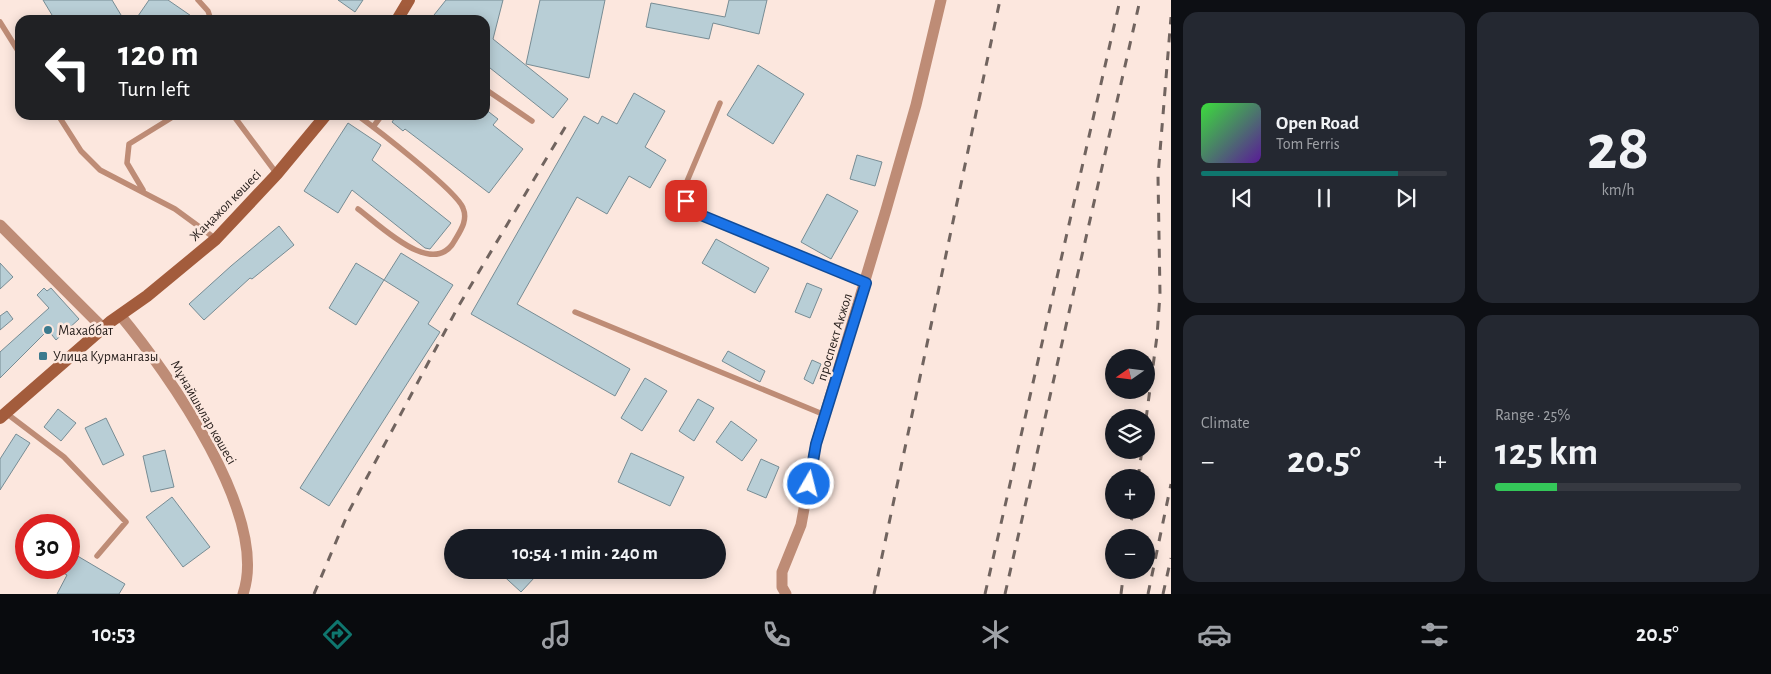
<!DOCTYPE html>
<html lang="en">
<head>
<meta charset="utf-8">
<style>
  body { margin:0; font-family:"Alegreya Sans",sans-serif; background:#242831; color:#f1f3f6; height:100vh; display:flex; flex-direction:column; font-size:19px; white-space:nowrap }
  * { box-sizing:border-box; margin:0 }
  p { font-size:16px; color:#9ea1a6 }
  .icon { flex:none; width:28px; height:28px; fill:none; stroke:currentColor; stroke-width:2; stroke-linecap:round; stroke-linejoin:round }
  .map { position:relative; flex:1; overflow:hidden }
  .drawer { display:flex; flex-direction:column; gap:12px; padding:12px; background:#0d0f14; width:600px }
  .drawer>* { flex:none }
  .banner { position:absolute; left:15px; top:15px; width:475px; height:105px; border-radius:15px; box-shadow:0 2px 12px #0003; background:#202124; color:#fff; overflow:hidden }
  .needle { width:32px; rotate:256deg }
  .controls { position:absolute; left:1105px; top:349px; display:grid; gap:10px }
  .controls a { display:grid; place-items:center; width:50px; height:50px; border-radius:50%; background:#171b24; box-shadow:0 2px 12px #0003; font-size:25px }
  .speed { position:absolute; left:15px; top:514px; display:flex; gap:10px; font-size:25px; font-weight:700; text-align:center }
  .speed>* { display:grid; place-content:center; width:65px; height:65px; border-radius:50%; background:#171b24; box-shadow:0 2px 12px #0003; line-height:1 }
  .speed .limit { border:8px solid #d22; background:#fff; color:#111 }
  .pin { position:absolute; display:grid; place-items:center; width:42px; height:42px; color:#fff; margin:-21px; border-radius:10px; box-shadow:0 2px 8px #0006 }
  .me { position:absolute; width:55px; margin:-28px; rotate:8deg; stroke-linejoin:round; filter:drop-shadow(0 0 4px #0008) }
  .turn { display:flex; align-items:center; gap:18px; height:105px; padding:0 20px; font-size:22px }
  .turn .icon { width:65px; height:65px; stroke-width:2.5 }
  .turn b { display:block; font-size:35px; line-height:42px }
  .big { font-size:38px; font-weight:700; line-height:1.1 }
  .drawer .tile { flex:1; display:flex; flex-direction:column; justify-content:center; gap:8px; min-width:0; padding:0 18px; border-radius:15px; background:#242831 }
  .drawer .dial { align-items:center; gap:0 }
  .dial b { font-size:65px; line-height:1 }
  .song { display:flex; align-items:center; gap:15px }
  .cover { width:60px; height:60px; border-radius:8px; background:linear-gradient(135deg,hsl(120 70% 55%),hsl(270 70% 35%)) }
  .played { height:5px; border-radius:2px; background:linear-gradient(90deg,#0f766e 80%,#363941 80%) }
  .keys { display:flex; justify-content:space-around; direction:ltr }
  .heat { display:flex; justify-content:space-between; align-items:center; font-size:28px; direction:ltr }
  .charge { height:8px; border-radius:4px; background:linear-gradient(90deg,#34c759 25%,#363941 0) }
  .drawer .tiles { flex:1; display:grid; gap:12px; grid-template-columns:repeat(2,1fr) }
  .trip { position:absolute; left:444px; top:529px; width:282px; height:50px; border-radius:25px; background:#171b24; box-shadow:0 2px 12px #0003; font-weight:700; line-height:50px; text-align:center }
  .menu { display:flex; height:80px; justify-content:space-around; align-items:center; background:#090b0e; color:#9ea1a6 }
  .menu .icon { width:35px; height:35px }
  .menu .active { color:#0f766e }
  .menu b { font-size:22px; color:#f1f3f6 }
  main { display:flex; flex:1; min-height:0 }
  .map>svg:first-child { display:block }
  .building { fill:#b8ced6; stroke:#778c94 }
  .lines { fill:none; stroke-linecap:round; stroke-linejoin:round }
  .lane { stroke:#be8c76; stroke-width:5.5 }
  .street { stroke:#be8c76; stroke-width:11 }
  .secondary { stroke:#a35c3c; stroke-width:12 }
  .rail { stroke:#71645f; stroke-width:3; stroke-dasharray:9 9; stroke-linecap:butt }
  .route-casing { stroke:#114b97; stroke-width:12 }
  .route { stroke:#1a73e8; stroke-width:9 }
  .poi-dot { fill:#3b7a8e; stroke:#fce7de; stroke-width:2 }
  .labels { text-anchor:middle; stroke-width:5; stroke-linejoin:round; paint-order:stroke }
  .street-label { font-size:14px; fill:#29211e; stroke:#fce7de }
  .poi-label { font-size:14px; fill:#29211e; stroke:#fce7de; text-anchor:start }
</style>
</head>
<body>
<main>
<div class="map">
<svg width="1171" height="594" viewBox="0 0 1171 594">
  <rect width="100%" height="100%" fill="#fce7de"/>
  <path class="building" d="M 43,0 L 112,0 L 124,20 L 55,20 Z
    M 149,0 L 168,0 L 197,20 L 144,20 L 138,16 Z
    M 338,0 L 363,0 L 355,12 Z
    M 446,0 L 503,0 L 493,39 L 568,99 L 553,118 L 485,64 L 485,20 L 430,20 Z
    M 540,0 L 605,0 L 589,78 L 526,64 Z
    M 729,0 L 767,0 L 759,34 L 713,23 L 709,39 L 646,27 L 651,3 L 725,17 Z
    M 758,65 L 804,94 L 773,144 L 727,115 Z
    M 634,93 L 665,111 L 645,147 L 666,160 L 650,188 L 629,176 L 607,214 L 577,197 L 517,304 L 630,369 L 615,396 L 471,314 L 584,116 L 598,124 L 602,116 L 617,124 Z
    M 485,109 L 498,119 L 493,125 L 523,149 L 489,193 L 405,129 L 403,131 L 392,122 L 397,115 L 485,115 Z
    M 348,123 L 381,145 L 372,160 L 451,223 L 430,249 L 425,248 L 352,190 L 338,213 L 304,191 Z
    M 857,155 L 882,162 L 875,186 L 850,179 Z
    M 827,194 L 858,211 L 831,259 L 801,242 Z
    M 279,226 L 294,245 L 252,279 L 250,278 L 204,320 L 189,304 L 231,266 Z
    M 716,239 L 769,268 L 755,293 L 702,263 Z
    M 401,253 L 453,285 L 428,324 L 440,332 L 329,506 L 300,488 L 419,302 L 384,280 Z
    M 0,263 L 13,277 L 0,289 Z
    M 356,263 L 384,280 L 356,325 L 329,308 Z
    M 807,283 L 822,289 L 810,318 L 795,312 Z
    M 44,288 L 47,291 L 51,288 L 79,319 L 56,340 L 48,330 L 0,378 L 0,352 L 49,308 L 37,295 Z
    M 7,311 L 13,319 L 0,330 L 0,316 Z
    M 728,351 L 765,371 L 760,382 L 722,361 Z
    M 812,360 L 821,364 L 813,384 L 804,379 Z
    M 645,378 L 667,391 L 642,431 L 621,418 Z
    M 698,399 L 714,408 L 694,441 L 679,431 Z
    M 58,409 L 76,423 L 61,441 L 44,427 Z
    M 106,418 L 124,455 L 103,465 L 85,428 Z
    M 731,421 L 757,440 L 742,461 L 716,442 Z
    M 16,434 L 30,443 L 0,490 L 0,459 Z
    M 165,450 L 174,487 L 151,492 L 143,456 Z
    M 631,453 L 684,477 L 670,506 L 618,482 Z
    M 761,459 L 779,467 L 766,498 L 747,490 Z
    M 172,497 L 210,547 L 183,567 L 146,517 Z
    M 69,551 L 125,584 L 119,594 L 57,594 L 67,575 L 54,568 L 69,568 Z
    M 497,570 L 527,570 L 535,577 L 521,592 Z"/>
  <g class="lines">
    <path class="lane" d="M 198,0 L 208,11 L 211,20
      M 0,22 L 20,54
      M 485,89 L 532,121
      M 720,103 L 685,186 L 686,201 L 695,213 L 866,283
      M 58,115 L 81,151 L 100,170 L 175,209 L 216,239
      M 233,115 L 277,174
      M 357,115 C 375,128 457,191 463,208 C 468,220 461,230 455,240 C 434,280 380,225 358,209
      M 373,127 L 382,115
      M 143,190 L 127,163 L 129,144 L 176,115
      M 575,312 L 825,415
      M 6,413 L 64,457 L 126,522 L 97,556"/>
    <path class="street" d="M 0,225 L 103,328
      M 120,315 C 168,373 270,516 243,594
      M 786,594 L 782,587 L 782,572 L 801,525 L 816,444 L 886,210 L 916,105 L 941,0"/>
    <path class="secondary" d="M 397,20 L 409,0
      M 0,418 L 110,322 L 147,296 L 216,239 L 277,174 L 326,115"/>
    <path class="rail" d="M 1146,419 L 1157,336 L 1160,294 L 1158,176 L 1171,17
      M 1138,478 L 1142,450
      M 1129,538 L 1133,510
      M 314,594 L 349,511 L 458,307 L 567,124
      M 874,594 L 1000,0
      M 985,594 L 1120,0
      M 1005,594 L 1140,0
      M 1121,594 L 1124,570
      M 1148,594 L 1171,484
      M 1163,594 L 1171,558"/>
  </g>
  <g class="lines">
    <g class="route-casing">
      <path id="route" d="M 686,201 L 696,213 L 866,283 L 816,444 L 809,484"/>
    </g>
    <use href="#route" class="route"/>
  </g>
  <g class="poi-dot">
    <circle cx="48" cy="330" r="5"/>
    <rect x="38" y="351" width="10" height="10" rx="2.5"/>
  </g>
  <g class="labels">
    <g class="street-label">
      <text transform="translate(225 205) rotate(-45)" y="5">Жаңажол көшесі</text>
      <text transform="translate(834 337) rotate(-73)" y="5">проспект Акжол</text>
      <text transform="translate(204 412) rotate(60)" y="5">Мұнайшылар көшесі</text>
    </g>
    <g class="poi-label">
      <text x="58" y="335">Махаббат</text>
      <text x="53" y="361">Улица Курмангазы</text>
    </g>
  </g>
</svg>
<div class="controls">
<a><svg class="needle" viewBox="-14 -14 28 28"><path d="M0-13l5 13h-10z" fill="#e53935"/><path d="M0 13l5-13h-10z" fill="#9ea1a6"/></svg></a>
<a><svg class="icon" aria-label="layers" viewBox="0 0 24 24"><path d="M12 4l9 5-9 5-9-5zM3 14l9 5 9-5"/></svg></a>
<a>+</a>
<a>−</a>
</div>
<div class="speed"><div class="limit">30</div></div>
<div class="pin" style="left:686px;top:201px;background:#d93025"><svg class="icon" aria-label="arrive" viewBox="0 0 24 24"><path d="M6 21V4h12l-3 4 3 4H6"/></svg></div>
<svg class="me" style="left:809px;top:484px" viewBox="-20 -20 40 40"><circle r="17" fill="#1a73e8" stroke="#fff" stroke-width="3"/><path d="M0-11L8 9 0 5-8 9z" fill="#fff"/></svg>
<div class="trip">10:54 · 1 min · 240 m</div>
<div class="banner">
<div class="turn"><svg class="icon" aria-label="left" viewBox="0 0 24 24"><path d="M17 20v-9H6M10 6l-5 5 5 5"/></svg><div><b>120 m</b>Turn left</div></div>
</div>
</div>
<section class="drawer">
<div class="tiles">
<div class="tile">
<div class="song"><i class="cover"></i><div><b>Open Road</b><p>Tom Ferris</p></div></div>
<div class="played"></div>
<div class="keys"><svg class="icon" aria-label="previous" viewBox="0 0 24 24"><path d="M18 5L8 12l10 7zM5 5v14"/></svg><svg class="icon" aria-label="pause" viewBox="0 0 24 24"><path d="M8 5v14M16 5v14"/></svg><svg class="icon" aria-label="next" viewBox="0 0 24 24"><path d="M6 5l10 7-10 7zM19 5v14"/></svg></div>
</div>
<div class="tile dial"><b>28</b><p>km/h</p></div>
<div class="tile"><p>Climate</p>
<div class="heat"><a>−</a><b class="big">20.5°</b><a>+</a></div>
</div>
<div class="tile"><p>Range · 25%</p><b class="big">125 km</b><div class="charge"></div></div>
</div>
</section>
</main>
<nav class="menu">
<b>10:53</b>
<svg class="icon active" aria-label="directions" viewBox="0 0 24 24"><path d="M12 3l9 9-9 9-9-9zM9 14v-3h6M13 9l2 2-2 2"/></svg>
<svg class="icon" aria-label="music" viewBox="0 0 24 24"><path d="M9 18V5l10-2v13"/><circle cx="6" cy="18" r="3"/><circle cx="16" cy="16" r="3"/></svg>
<svg class="icon" aria-label="phone" viewBox="0 0 24 24"><path d="M5 4h4l2 5-3 2q2 4 5 5l2-3 5 2v4C11 20 4 13 5 4z"/></svg>
<svg class="icon" aria-label="climate" viewBox="0 0 24 24"><path d="M12 3v18M4 7l16 10M4 17L20 7"/></svg>
<svg class="icon" aria-label="car" viewBox="0 0 24 24"><path d="M5 17H2v-5l4-1 3-4h7l3 4 3 1v5h-3M9 17h6M6 11h13"/><circle cx="7" cy="17" r="2"/><circle cx="17" cy="17" r="2"/></svg>
<svg class="icon" aria-label="filters" viewBox="0 0 24 24"><path d="M4 7h16M4 17h16"/><circle cx="9" cy="7" r="2"/><circle cx="15" cy="17" r="2"/></svg>
<b>20.5°</b>
</nav>
</body>
</html>
